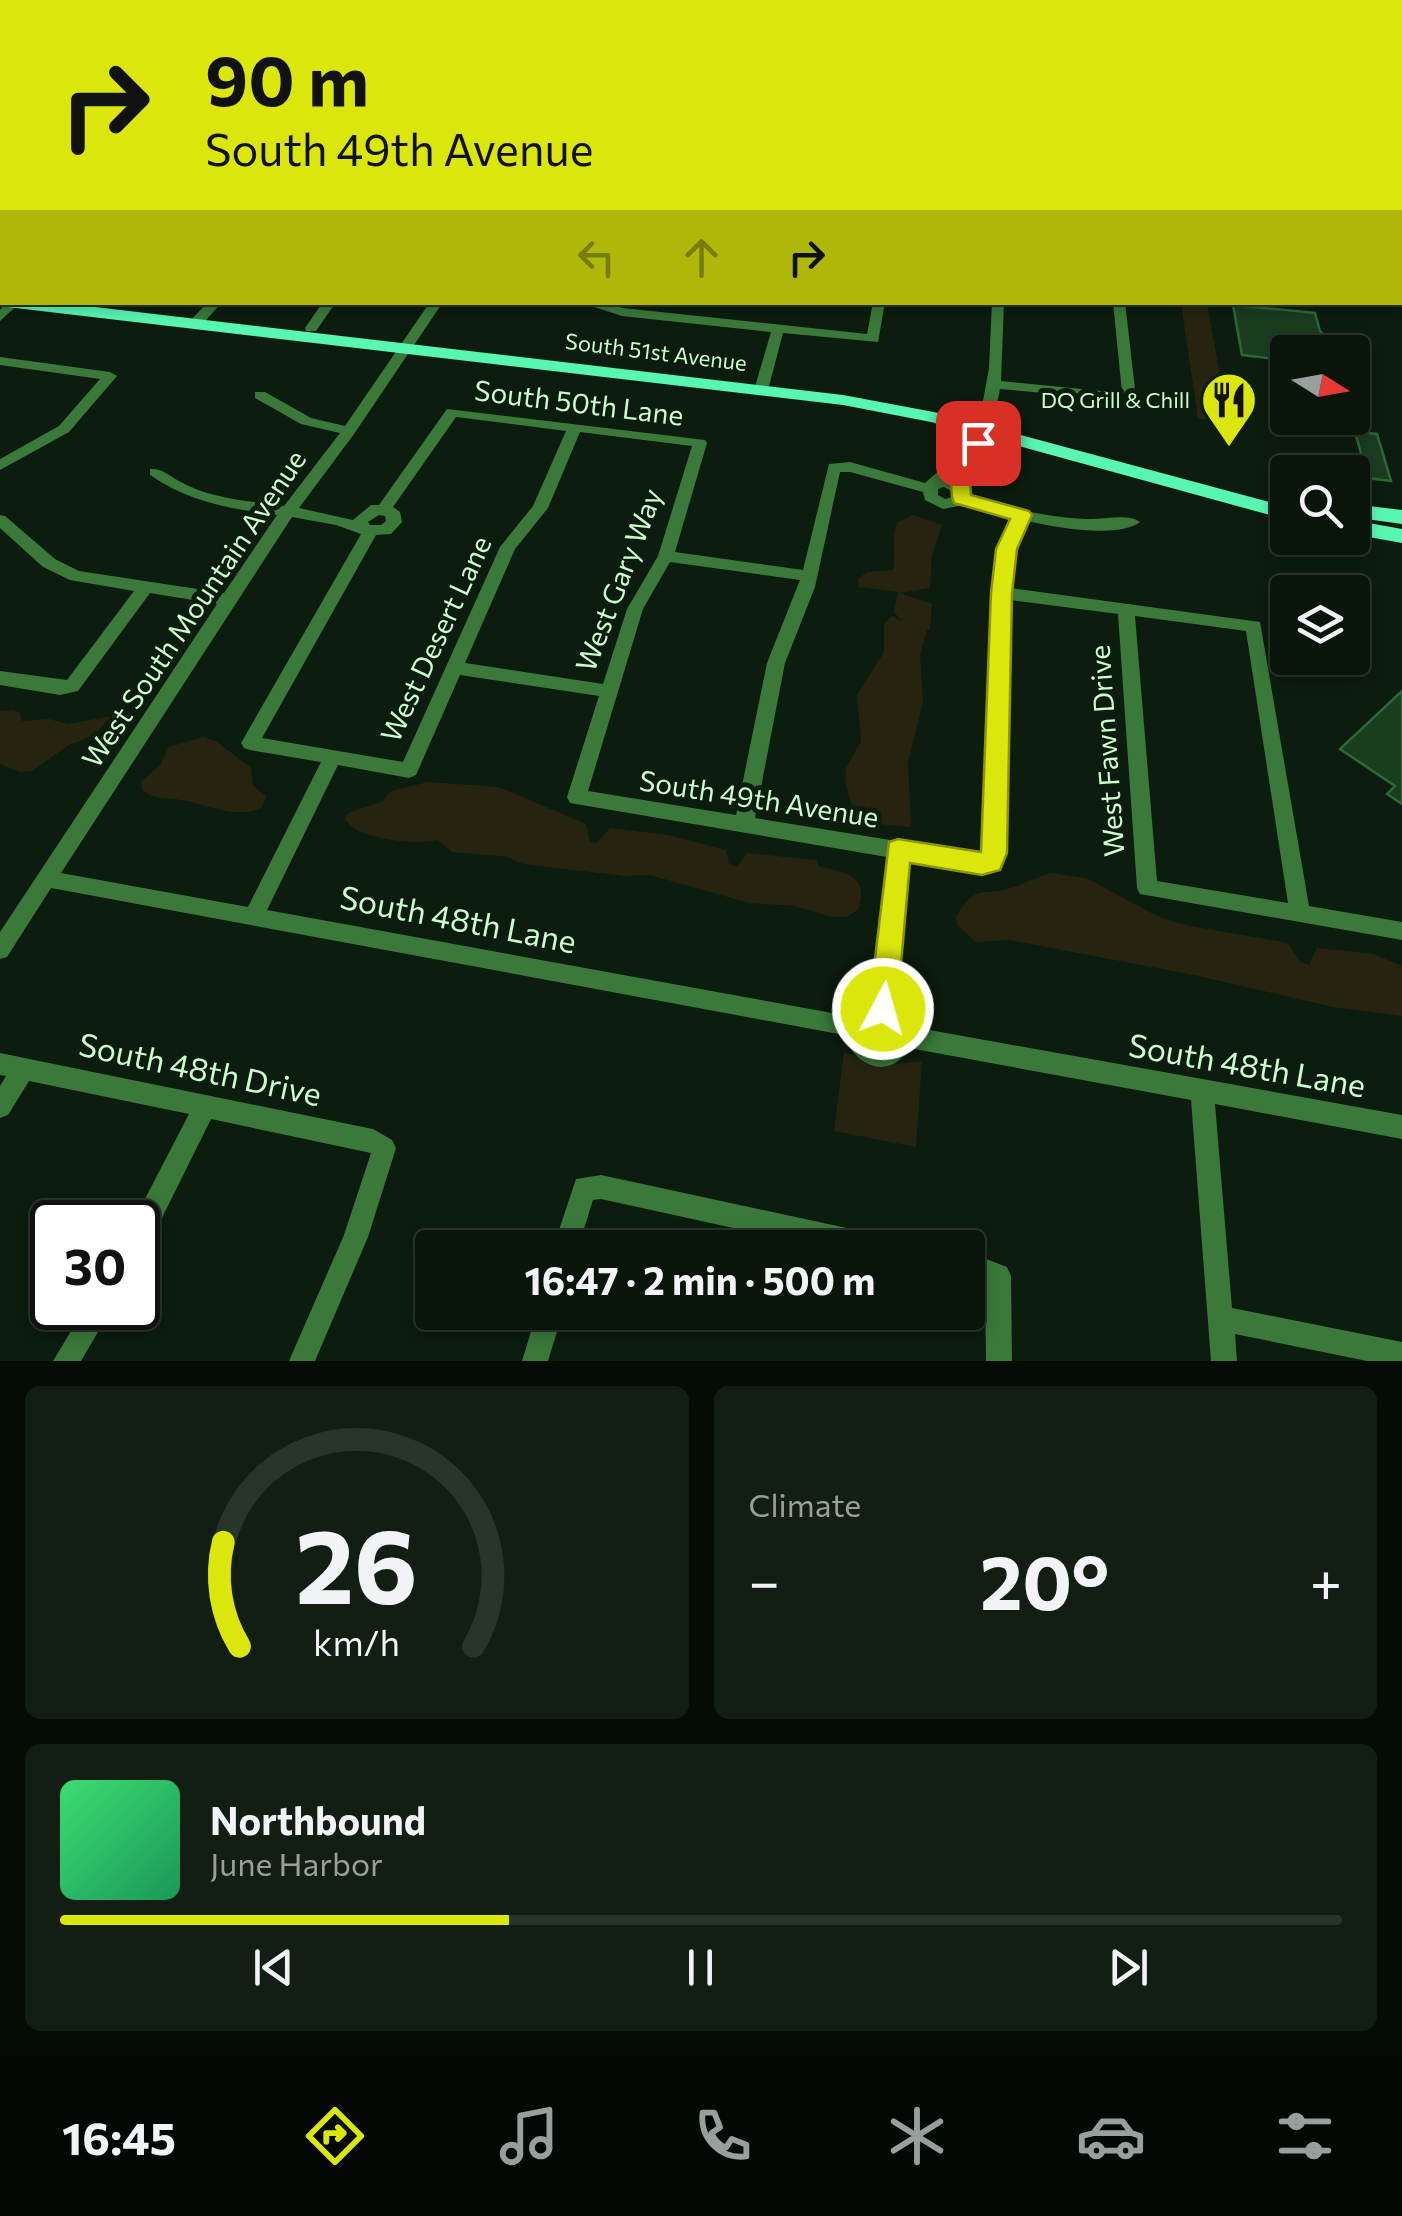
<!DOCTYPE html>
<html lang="en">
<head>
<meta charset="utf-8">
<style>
  body { margin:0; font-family:Commissioner,sans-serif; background:#121e13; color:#f1f3f6; height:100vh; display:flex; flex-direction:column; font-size:38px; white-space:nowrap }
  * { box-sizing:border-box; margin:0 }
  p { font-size:32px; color:#999f9c }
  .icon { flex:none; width:55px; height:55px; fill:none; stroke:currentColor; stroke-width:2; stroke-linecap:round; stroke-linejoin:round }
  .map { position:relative; height:1361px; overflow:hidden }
  .details { display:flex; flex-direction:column; gap:25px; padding:25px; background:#050c06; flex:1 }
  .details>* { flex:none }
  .hud { position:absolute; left:0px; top:0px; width:1402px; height:305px; box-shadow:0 5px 15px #0003,0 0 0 2px #29342b; background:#dbe70c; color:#111; overflow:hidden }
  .needle { width:65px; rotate:101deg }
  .tools { position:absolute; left:1270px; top:335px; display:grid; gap:20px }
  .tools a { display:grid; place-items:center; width:100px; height:100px; border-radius:10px; background:#09150a; box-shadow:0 5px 15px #0003,0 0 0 2px #29342b; font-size:50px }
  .speed { position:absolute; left:30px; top:1200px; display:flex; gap:20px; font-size:50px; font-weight:700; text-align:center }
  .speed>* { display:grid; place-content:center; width:130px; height:130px; border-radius:50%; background:#09150a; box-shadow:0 5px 15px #0003,0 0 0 2px #29342b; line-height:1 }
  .speed .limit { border:5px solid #111; border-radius:15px; background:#fff; color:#111 }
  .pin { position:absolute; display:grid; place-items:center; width:85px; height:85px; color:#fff; margin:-42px; border-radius:20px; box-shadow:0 5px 15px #0006 }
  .me { position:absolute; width:110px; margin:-55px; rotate:6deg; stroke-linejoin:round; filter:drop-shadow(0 0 8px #0008) }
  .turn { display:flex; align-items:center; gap:35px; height:210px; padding:0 40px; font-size:45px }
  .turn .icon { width:130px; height:130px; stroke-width:2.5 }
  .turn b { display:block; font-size:70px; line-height:85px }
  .lanes { display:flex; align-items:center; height:95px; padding:0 40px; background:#0003; justify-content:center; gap:50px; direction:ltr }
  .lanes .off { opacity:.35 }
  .big { font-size:75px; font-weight:700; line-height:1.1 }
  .details .card { flex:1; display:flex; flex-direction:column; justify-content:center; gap:15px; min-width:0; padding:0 35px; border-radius:15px; background:#121e13 }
  .details .dial { align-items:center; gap:0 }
  .dial svg { height:260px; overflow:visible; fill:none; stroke:#29342b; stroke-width:7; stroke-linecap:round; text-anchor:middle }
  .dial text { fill:#f1f3f6; stroke:none }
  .song { display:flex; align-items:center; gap:30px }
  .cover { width:120px; height:120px; border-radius:15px; background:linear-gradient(135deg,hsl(140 70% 55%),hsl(150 70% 35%)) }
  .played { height:10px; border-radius:5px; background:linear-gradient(90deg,#dbe70c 35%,#29342b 35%) }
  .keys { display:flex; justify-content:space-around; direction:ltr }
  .heat { display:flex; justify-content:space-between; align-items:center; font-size:55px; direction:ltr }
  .details .tiles { flex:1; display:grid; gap:25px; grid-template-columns:1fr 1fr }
  .card:last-child { grid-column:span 2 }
  .trip { position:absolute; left:415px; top:1230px; width:570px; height:100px; border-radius:10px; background:#09150a; box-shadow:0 5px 15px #0003,0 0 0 2px #29342b; font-weight:700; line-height:100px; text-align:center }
  .dock { display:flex; height:160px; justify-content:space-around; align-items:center; background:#040804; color:#999f9c }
  .dock .icon { width:70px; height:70px }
  .dock .active { color:#dbe70c }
  .dock b { font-size:45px; color:#f1f3f6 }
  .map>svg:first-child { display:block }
  .green { fill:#262410 }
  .building { fill:#1a3c1f; stroke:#2d6736; stroke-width:2.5 }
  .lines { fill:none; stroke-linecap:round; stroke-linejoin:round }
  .minor { fill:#3a793a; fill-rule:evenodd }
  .major { fill:#58f6b3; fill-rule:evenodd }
  .route { fill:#dbe70c; stroke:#8e9608; stroke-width:2.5 }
  .labels { text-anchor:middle; stroke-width:10; stroke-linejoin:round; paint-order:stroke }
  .far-street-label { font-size:22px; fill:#cbfcce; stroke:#0c1c0e }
  .far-poi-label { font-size:22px; fill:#cbfcce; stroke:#0c1c0e; text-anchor:end }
  .street-label { font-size:28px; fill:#cbfcce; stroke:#0c1c0e }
  .near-street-label { font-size:32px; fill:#cbfcce; stroke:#0c1c0e }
</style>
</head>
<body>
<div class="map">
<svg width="1402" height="1361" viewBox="0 0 1402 1361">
  <rect width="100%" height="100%" fill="#0c1c0e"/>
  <path class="green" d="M 1181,303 L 1207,303 L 1228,420 L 1198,419 Z
    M 913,515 L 942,525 L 932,555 L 930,588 L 900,593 L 932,604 L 930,630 L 927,630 L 920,655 L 923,702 L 908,763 L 911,827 L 867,823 L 851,803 L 845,780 L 846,768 L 861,741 L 857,695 L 884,652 L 884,624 L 892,616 L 903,622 L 894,612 L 898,592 L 859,587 L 858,578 L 868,572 L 893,570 C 896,555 891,536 897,523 Z
    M 13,710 L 20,713 L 22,721 L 49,719 L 68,724 L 112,716 L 94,735 L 67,746 L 32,771 L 20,772 L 0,764 L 0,711 Z
    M 203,737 L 216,741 L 251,768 L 253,786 L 266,796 L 262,807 C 237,821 207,804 181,800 C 165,797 157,801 142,790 L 141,782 L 160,765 L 169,747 Z
    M 428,782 L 499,787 L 586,824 L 590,842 L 597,843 L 610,828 L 668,835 L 726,850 L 729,864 L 737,867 L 747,853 L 817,860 L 818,866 C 844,872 870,874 858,910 L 846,917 L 832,917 L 795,906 L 749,903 L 650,875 L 625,876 L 523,864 L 508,857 L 452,852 L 438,840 C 416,845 357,840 345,819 L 348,813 L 383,801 L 391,791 Z
    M 1050,873 L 1086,878 L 1157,916 L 1185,925 L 1288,943 L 1300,962 L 1309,965 L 1317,948 L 1374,954 L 1402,966 L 1402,1016 L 1333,1007 L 1194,975 L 1010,940 L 976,942 L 958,926 L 956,917 C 977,882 983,897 1011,888 C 1024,884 1037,877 1050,873 Z
    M 844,1052 L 883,1065 L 922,1061 L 916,1147 L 834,1131 Z"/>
  <path class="building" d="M 1233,305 L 1315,313 L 1320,331 L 1328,340 L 1326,352 L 1288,352 L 1288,393 L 1283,393 L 1276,359 L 1242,355 Z
    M 1355,432 L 1377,434 L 1391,481 L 1368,478 Z
    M 1402,691 L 1402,804 L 1387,794 L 1395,786 L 1340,749 Z"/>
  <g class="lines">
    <path class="minor" d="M 307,0 L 315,0 L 315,2 L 307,2 Z
      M 546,0 L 554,0 L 554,2 L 546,2 Z
      M 826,0 L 834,0 L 834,2 L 826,2 Z
      M 1098,0 L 1106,0 L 1107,2 L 1099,2 Z
      M 2,26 L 2,33 L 0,34 L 0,27 Z
      M 1400,45 L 1402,45 L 1402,51 L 1400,51 Z
      M 0,64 L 2,64 L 2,70 L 0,70 Z
      M 2,81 L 2,88 L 0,89 L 0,82 Z
      M 1400,125 L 1402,125 L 1402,131 L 1400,131 Z
      M 0,158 L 2,158 L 2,166 L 0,166 Z
      M 7,302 L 21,302 L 0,321 L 0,310 Z
      M 208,302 L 222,302 L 200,327 L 190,327 L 190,321 Z
      M 323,302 L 336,302 L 316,331 L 306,331 L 305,328 Z
      M 430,302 L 443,302 L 354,434 L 299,508 L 353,520 L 371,505 L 379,505 L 447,409 L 705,440 L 707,443 L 675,552 L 803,570 L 829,464 L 850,462 L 925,483 L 943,467 L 962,438 L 975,427 L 980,417 L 989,368 L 992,302 L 1004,302 L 1001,381 L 1122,393 L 1113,302 L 1125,302 L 1136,398 L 1134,401 L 1000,389 C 994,426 973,458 968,496 C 1006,507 1045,517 1086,519 C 1102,520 1128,513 1140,522 C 1118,539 1054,527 1027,521 L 1015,549 L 1011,588 L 1260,622 L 1309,906 L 1402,922 L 1402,940 L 1140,894 L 1137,888 L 1118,614 L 1010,600 L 1004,853 L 998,868 L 982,873 L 907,860 L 894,1002 L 905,1010 L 913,1027 L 1402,1115 L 1402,1139 L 1215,1104 L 1232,1308 L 1402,1342 L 1402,1361 L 1367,1361 L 1235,1334 L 1237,1361 L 1211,1361 L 1191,1100 L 909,1048 C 890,1081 855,1067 844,1035 L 51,888 L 7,957 L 0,959 L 0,932 L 217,604 L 150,593 L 78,691 L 60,695 L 0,685 L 0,671 L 67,680 L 134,591 L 70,580 L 43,567 L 0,528 L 0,515 L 5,516 L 55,559 L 79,571 L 224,593 L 277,515 C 231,509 189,502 150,475 L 150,469 C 162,468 168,475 179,481 C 210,499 249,501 284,506 L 340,433 L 301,424 L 255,398 L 255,392 L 265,392 L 311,418 L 345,426 ZM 456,417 L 566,431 L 533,506 L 500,547 L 403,762 L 262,738 L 376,535 L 391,534 L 402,522 L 400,512 L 393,507 ZM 580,432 L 692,446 L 658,556 L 627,609 L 603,684 L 465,663 L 515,549 L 548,508 ZM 840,472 L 850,472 L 923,492 L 925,500 L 943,509 L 964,505 L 1013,518 L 999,549 L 994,593 L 983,855 L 755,818 L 785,663 L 815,587 ZM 944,487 L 953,492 L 952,497 L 945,499 L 938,495 L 938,489 ZM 379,515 L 385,516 L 386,521 L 381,525 L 370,525 L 368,522 ZM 292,517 L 336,525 L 361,534 L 241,743 L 244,748 L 250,750 L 321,762 L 248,907 L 61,873 ZM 670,562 L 800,580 L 767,663 L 736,815 L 588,791 L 643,609 ZM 1135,616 L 1246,631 L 1288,903 L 1157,881 ZM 460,675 L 599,696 L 567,797 L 570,803 L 887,857 L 873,999 L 858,1005 L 849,1016 L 267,910 L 338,765 L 409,778 L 416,775 ZM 874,1019 L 884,1019 L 891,1026 L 891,1037 L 884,1045 L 874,1045 L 867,1037 L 867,1026 Z
      M 579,302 L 601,302 L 623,308 L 867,334 L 873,302 L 885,302 L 878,342 L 783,333 L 768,390 L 761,394 L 754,390 L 771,332 L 622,316 Z
      M 0,357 L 110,372 L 117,376 L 69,432 L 0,470 L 0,459 L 59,426 L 100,379 L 0,365 Z
      M 0,1053 L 373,1129 L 392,1140 L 396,1148 L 368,1237 L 315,1361 L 289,1361 L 344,1235 L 371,1153 L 211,1119 L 147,1248 L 138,1251 L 138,1222 L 133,1222 L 189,1114 L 29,1081 L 8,1115 L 0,1118 L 0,1086 L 6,1076 L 0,1075 Z
      M 601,1175 L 884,1236 L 893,1239 L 896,1248 L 824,1248 L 601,1199 L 593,1200 L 578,1248 L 553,1248 L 576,1179 Z
      M 968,1252 L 1007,1267 L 1011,1276 L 1012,1361 L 986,1361 L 985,1284 L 968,1277 Z
      M 85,1308 L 112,1308 L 81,1361 L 53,1361 Z
      M 537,1312 L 563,1312 L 548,1361 L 522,1361 Z"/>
    <path class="major" d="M 1358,0 L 1370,0 L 1371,2 L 1360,2 Z
      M 1400,70 L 1402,71 L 1402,82 L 1400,81 Z
      M 1400,103 L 1402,104 L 1402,116 L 1400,115 Z
      M 1,299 L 2,302 L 53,302 L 843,395 L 939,413 L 1288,507 L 1288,520 L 931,422 L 843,405 L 7,307 L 1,305 Z
      M 1352,504 L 1402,510 L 1402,524 L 1352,517 Z
      M 1352,520 L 1402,529 L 1402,543 L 1352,534 Z"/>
  </g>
  <path class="route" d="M 978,437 L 988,443 L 970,479 L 971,495 L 1029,511 L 1032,515 L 1017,549 L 1012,593 L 1007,853 L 1000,870 L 982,875 L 910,863 L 897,1009 L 893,1018 L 883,1022 L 873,1018 L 869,1009 L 889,842 L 898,839 L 981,852 L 991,593 L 996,549 L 1010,519 L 954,503 C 946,483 958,445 978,437 Z"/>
  <defs>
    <g id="restaurant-pin" transform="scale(2.875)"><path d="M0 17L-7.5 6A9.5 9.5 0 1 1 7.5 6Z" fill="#dbe70c" stroke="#0c1c0e"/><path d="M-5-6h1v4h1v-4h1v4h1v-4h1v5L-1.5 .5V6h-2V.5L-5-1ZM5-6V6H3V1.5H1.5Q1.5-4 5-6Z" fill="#111"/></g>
  </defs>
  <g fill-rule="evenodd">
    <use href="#restaurant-pin" x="1229" y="400"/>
  </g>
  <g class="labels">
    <g class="far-street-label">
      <text transform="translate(656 352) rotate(7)" y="8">South 51st Avenue</text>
    </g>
    <g class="far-poi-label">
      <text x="1190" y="408">DQ Grill &amp; Chill</text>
    </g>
    <g class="street-label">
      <text transform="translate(579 403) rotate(7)" y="10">South 50th Lane</text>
      <text transform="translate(619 580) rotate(-69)" y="10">West Gary Way</text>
      <text transform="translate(194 609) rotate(-56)" y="10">West South Mountain Avenue</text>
      <text transform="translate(436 639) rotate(-65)" y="10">West Desert Lane</text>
      <text transform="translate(1107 751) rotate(-94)" y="10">West Fawn Drive</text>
      <text transform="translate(759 799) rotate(9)" y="10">South 49th Avenue</text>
    </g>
    <g class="near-street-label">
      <text transform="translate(458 920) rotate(11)" y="11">South 48th Lane</text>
      <text transform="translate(1247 1066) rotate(10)" y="11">South 48th Lane</text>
      <text transform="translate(200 1070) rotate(12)" y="11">South 48th Drive</text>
    </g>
  </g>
</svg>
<div class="tools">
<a><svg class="needle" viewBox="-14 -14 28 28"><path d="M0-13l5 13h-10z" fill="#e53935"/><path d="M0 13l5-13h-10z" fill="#999f9c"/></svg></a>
<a><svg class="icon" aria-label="search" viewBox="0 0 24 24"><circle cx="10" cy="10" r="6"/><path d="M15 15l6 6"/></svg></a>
<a><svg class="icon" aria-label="layers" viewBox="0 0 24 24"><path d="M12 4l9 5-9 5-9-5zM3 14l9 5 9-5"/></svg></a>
</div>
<div class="speed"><div class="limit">30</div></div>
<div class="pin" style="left:978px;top:443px;background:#d93025"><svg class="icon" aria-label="arrive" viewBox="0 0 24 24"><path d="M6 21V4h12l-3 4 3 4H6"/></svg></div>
<svg class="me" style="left:883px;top:1009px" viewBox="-20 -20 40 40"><circle r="17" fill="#dbe70c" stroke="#fff" stroke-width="3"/><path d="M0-11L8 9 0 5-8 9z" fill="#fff"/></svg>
<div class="trip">16:47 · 2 min · 500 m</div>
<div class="hud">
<div class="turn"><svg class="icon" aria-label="right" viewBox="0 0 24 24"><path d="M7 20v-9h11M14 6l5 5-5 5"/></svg><div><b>90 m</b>South 49th Avenue</div></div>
<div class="lanes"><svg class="icon off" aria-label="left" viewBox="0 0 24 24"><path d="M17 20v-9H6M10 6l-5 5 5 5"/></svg><svg class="icon off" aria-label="ahead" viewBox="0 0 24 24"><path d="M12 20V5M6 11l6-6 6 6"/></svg><svg class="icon" aria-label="right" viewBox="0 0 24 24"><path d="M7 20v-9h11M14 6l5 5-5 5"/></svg></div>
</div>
</div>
<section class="details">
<div class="tiles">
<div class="card dial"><svg viewBox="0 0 100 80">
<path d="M14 69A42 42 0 1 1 86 69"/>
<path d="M14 69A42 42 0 0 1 9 37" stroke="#dbe70c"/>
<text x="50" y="56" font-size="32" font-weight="700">26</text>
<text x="50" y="72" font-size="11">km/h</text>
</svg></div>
<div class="card"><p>Climate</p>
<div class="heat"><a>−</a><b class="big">20°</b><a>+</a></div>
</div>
<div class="card">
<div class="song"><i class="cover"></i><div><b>Northbound</b><p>June Harbor</p></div></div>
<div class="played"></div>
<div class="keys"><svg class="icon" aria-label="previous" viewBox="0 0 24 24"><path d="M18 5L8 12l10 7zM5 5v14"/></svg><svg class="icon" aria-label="pause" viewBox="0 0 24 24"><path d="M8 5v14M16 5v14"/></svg><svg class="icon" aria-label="next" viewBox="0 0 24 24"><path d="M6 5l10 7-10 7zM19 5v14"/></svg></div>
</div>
</div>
</section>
<nav class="dock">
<b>16:45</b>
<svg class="icon active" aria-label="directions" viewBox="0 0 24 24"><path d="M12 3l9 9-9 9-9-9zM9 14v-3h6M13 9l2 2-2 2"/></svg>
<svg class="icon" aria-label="music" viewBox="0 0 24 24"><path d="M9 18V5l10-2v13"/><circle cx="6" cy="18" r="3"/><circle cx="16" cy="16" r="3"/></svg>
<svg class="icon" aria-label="phone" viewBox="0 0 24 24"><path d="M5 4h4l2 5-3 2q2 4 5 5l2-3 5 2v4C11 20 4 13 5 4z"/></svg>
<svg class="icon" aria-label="climate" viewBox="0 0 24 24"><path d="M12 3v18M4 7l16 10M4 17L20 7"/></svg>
<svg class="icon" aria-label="car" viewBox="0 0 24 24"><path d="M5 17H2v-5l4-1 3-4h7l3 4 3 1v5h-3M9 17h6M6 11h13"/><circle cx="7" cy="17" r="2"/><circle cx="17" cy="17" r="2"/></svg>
<svg class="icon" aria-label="filters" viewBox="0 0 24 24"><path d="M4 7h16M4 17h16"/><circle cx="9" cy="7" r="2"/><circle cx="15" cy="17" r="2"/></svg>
</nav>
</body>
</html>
